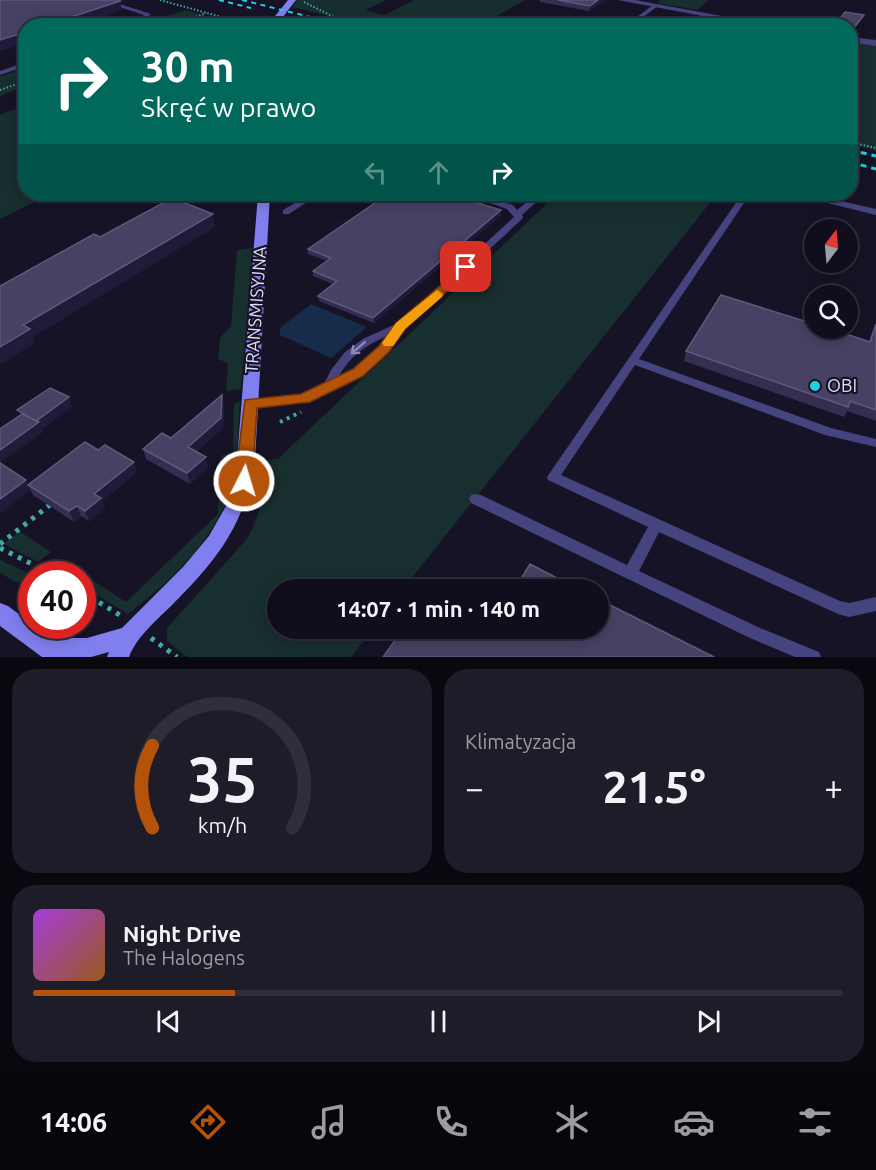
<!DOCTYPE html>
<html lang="pl">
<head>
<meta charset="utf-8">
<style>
  body { margin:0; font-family:Ubuntu,sans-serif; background:#1e1c29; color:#f1f3f6; height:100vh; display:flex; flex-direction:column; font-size:22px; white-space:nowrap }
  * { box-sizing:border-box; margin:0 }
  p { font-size:20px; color:#9c9ca3 }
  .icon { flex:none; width:33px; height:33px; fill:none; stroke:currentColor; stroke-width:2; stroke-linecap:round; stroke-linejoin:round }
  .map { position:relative; height:657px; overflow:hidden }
  .drawer { display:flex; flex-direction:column; gap:12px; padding:12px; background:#09080f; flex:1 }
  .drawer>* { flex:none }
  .top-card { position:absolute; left:18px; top:18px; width:840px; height:183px; border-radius:24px; box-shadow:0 3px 15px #0003,0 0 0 2px #302e3b; background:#00695c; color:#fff; overflow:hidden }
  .needle { width:39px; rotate:16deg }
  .buttons { position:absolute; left:804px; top:219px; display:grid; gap:12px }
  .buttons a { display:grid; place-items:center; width:54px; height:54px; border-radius:50%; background:#100e1c; box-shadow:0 3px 15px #0003,0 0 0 2px #302e3b; font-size:30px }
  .speed { position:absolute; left:18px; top:561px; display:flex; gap:12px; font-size:30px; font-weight:700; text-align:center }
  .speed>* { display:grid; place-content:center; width:78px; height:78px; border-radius:50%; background:#100e1c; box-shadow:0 3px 15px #0003,0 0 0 2px #302e3b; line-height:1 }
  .speed .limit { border:9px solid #d22; background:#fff; color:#111 }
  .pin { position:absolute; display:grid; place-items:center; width:51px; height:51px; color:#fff; margin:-26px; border-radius:12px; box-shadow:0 3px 9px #0006 }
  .me { position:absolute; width:66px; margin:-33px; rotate:5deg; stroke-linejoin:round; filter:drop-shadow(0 0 4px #0008) }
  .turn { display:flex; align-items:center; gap:21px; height:126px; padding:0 24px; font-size:27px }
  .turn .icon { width:78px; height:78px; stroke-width:2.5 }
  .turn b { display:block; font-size:42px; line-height:51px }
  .lanes { display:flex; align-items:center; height:57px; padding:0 24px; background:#0003; justify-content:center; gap:30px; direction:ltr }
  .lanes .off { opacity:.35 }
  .big { font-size:45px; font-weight:700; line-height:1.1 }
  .drawer .tile { flex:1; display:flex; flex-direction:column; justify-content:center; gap:9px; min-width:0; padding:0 21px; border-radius:24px; background:#1e1c29 }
  .drawer .dial { align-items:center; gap:0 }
  .dial svg { height:156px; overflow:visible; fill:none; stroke:#302e3b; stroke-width:7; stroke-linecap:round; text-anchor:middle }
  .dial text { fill:#f1f3f6; stroke:none }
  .song { display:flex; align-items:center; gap:18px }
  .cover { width:72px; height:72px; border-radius:9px; background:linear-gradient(135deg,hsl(280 70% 55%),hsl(30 70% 35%)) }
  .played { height:6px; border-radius:3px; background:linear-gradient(90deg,#b45309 25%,#302e3b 25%) }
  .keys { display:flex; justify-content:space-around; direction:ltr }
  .heat { display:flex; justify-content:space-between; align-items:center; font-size:33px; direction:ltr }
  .drawer .tiles { flex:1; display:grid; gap:12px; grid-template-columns:1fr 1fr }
  .tile:last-child { grid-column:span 2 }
  .trip { position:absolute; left:267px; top:579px; width:342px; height:60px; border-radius:30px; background:#100e1c; box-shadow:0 3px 15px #0003,0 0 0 2px #302e3b; font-weight:700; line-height:60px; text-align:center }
  .tabs { display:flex; height:96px; justify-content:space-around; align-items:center; background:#06060b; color:#9c9ca3 }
  .tabs .icon { width:42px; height:42px }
  .tabs .active { color:#b45309 }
  .tabs b { font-size:27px; color:#f1f3f6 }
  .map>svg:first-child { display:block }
  .green { fill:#172f2e }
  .water { fill:#172c4a }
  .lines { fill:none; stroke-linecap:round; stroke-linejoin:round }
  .path-far2 { stroke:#40aba4; stroke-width:2; stroke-dasharray:1.5 2; stroke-linecap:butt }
  .path-far1 { stroke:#40aba4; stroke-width:4; stroke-dasharray:3 4.5; stroke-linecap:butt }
  .path { stroke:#40aba4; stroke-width:5; stroke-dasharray:4 6; stroke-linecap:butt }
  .lane { fill:#46447f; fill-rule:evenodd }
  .street { fill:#46447f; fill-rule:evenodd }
  .secondary { fill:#817fef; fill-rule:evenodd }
  .rail-far1 { stroke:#20d0e2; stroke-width:2; stroke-dasharray:5 4.5; stroke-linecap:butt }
  .rail { stroke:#20d0e2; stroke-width:3; stroke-dasharray:6 5; stroke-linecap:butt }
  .wall { fill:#352e52 }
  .shaded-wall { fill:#211b39 }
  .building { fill:#474164; stroke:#5f597c; stroke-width:1.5 }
  .oneway { stroke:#8b88b7 }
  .route { fill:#b45309; stroke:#753606; stroke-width:1.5 }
  .slow { fill:#f59e0b }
  .poi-dot { fill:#20d0e2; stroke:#161326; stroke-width:2 }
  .labels { text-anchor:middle; stroke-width:4.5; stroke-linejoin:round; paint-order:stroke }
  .street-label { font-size:18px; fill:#dfdcfb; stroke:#161326 }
  .poi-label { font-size:18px; fill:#dfdcfb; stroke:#161326; text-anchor:start }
</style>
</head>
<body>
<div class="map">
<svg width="876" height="657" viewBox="0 0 876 657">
  <rect width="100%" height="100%" fill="#161326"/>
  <path class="green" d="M 297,0 L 386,0 L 365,10 L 384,15 L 415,0 L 525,0 L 479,26 L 365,25 L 292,7 Z
    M 661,0 L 709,0 L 697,10 L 657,3 Z
    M 185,10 L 211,17 L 188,25 L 141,25 Z
    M 850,41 L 876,45 L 876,151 L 851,144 Z
    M 25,67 L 25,86 L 0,96 L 0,77 Z
    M 25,105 L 26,194 L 51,194 L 0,219 L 0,115 Z
    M 557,194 L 717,194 L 403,589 L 278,590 L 278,628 L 373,629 L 351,657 L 187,657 L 167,641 L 167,628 L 246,540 C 262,514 264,490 264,460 L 278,459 Z
    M 253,248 L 241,389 L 226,391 L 228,363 L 218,359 L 220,338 L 231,326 L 237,250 Z
    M 240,401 C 238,426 239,454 233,479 C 221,535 172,580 128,614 L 83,587 L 82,574 L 57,572 L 61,568 L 57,565 L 62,560 L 126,602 L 218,514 L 221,455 L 233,453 L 234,404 Z
    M 19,531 L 51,552 L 38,562 L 4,544 Z
    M 0,560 L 30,574 L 18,583 L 0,573 Z"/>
  <path class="water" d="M 311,304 L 367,327 L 331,358 L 280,335 L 280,328 Z"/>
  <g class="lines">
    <path class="path-far2" d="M 160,0 L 254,26
      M 304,2 L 334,17 L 366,26
      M 173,26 L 206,13
      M 0,90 L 26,81
      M 850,142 L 876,148"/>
    <path class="path-far1" d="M 280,422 L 301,412"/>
    <path class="path" d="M 0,544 L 51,504
      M 0,548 L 52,574
      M 82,592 L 123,617
      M 151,638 L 177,657"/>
    <path class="lane" d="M 98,0 L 107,0 L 151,14 L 137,26 L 131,26 L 144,15 Z
      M 653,5 L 658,6 L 631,26 L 625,26 Z
      M 26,62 L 26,66 L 0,75 L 0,71 Z
      M 310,194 L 319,194 L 289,214 L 283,214 L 283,210 Z
      M 464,194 L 475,194 L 513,205 L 517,210 L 537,194 L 545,194 L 522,215 L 523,217 L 522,219 L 405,328 L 388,351 L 362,376 L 308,401 L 250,408 L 246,407 L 244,404 L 246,401 L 302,394 L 324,384 L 331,370 L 345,352 L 363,339 L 398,323 L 514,217 L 507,209 ZM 389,335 C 375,353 359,368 338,378 C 349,356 368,344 389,335 Z
      M 742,194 L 750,194 L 639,359 L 831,428 L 876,439 L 876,447 L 825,435 L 635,365 L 561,475 L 840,601 L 849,603 L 876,597 L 876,611 L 849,617 L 838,614 L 659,532 L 639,571 L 760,628 L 819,652 L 821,657 L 795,657 L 750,638 L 471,503 L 469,499 L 471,495 L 476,494 L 481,495 L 627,565 L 648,527 L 548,480 L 547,477 Z
      M 798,194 L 810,194 L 876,209 L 876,215 L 799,196 Z"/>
    <path class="street" d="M 618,0 L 635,0 L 776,26 L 755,26 Z
      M 850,37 L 876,40 L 876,46 L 850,42 Z"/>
    <path class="secondary" d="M 288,0 L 296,0 L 276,26 L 267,26 Z
      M 258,194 L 270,194 L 255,460 C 245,524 218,559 173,604 C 157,620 137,636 129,657 L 107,657 L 109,652 L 91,657 L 42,657 L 0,626 L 0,603 L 8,606 L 51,638 L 87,638 L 122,628 L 183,567 L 209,536 L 226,506 L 237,460 Z"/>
    <path class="rail-far1" d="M 219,0 L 251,8
      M 242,0 L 346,26"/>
    <path class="rail" d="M 850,150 L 876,156
      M 850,162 L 876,169"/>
  </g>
  <path class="wall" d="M 540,0 L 605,0 L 589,11 L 540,2 Z
    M 501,215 L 374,323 L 319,301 L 318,296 L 333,284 L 313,276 L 313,271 L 327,261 L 308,254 L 308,249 Z
    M 876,322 L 876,421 L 847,411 L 844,417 L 684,361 L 686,351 L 869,341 Z
    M 222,395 L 224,405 L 223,428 L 196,452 L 208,467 L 190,484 L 146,459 L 143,449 L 171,438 Z
    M 137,472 L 102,501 L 105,508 L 89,521 L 81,516 L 74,522 L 33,495 L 28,485 Z"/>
  <path class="shaded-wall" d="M 598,0 L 605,0 L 589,11 L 590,6 Z
    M 120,1 L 122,10 L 76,26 L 44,26 Z
    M 864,15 L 862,19 L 851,35 L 852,30 Z
    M 26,32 L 26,43 L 0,51 L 0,40 Z
    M 501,210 L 501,215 L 374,323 L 373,318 Z
    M 213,214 L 215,227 L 33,337 L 35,343 L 0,365 L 0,347 L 23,325 Z
    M 222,395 L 224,405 L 223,428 L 190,457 L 188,447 Z
    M 69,397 L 72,407 L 42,429 L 43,432 L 0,463 L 0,450 L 36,421 Z
    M 206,457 L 208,467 L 190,484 L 187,473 Z
    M 134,462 L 137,472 L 102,501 L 105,508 L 89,521 L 85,511 L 94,494 Z
    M 26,480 L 30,490 L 0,514 L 0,499 Z
    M 77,506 L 81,516 L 74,522 L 69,511 Z"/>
  <path class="building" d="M 0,0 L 116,0 L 120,1 L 44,26 L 26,26 L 26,32 L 0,40 Z
    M 558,0 L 598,0 L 590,6 Z
    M 845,12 L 864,15 L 852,30 L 850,29 L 850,26 L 834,26 Z
    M 388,194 L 448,194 L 501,210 L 373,318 L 318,296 L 337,281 L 313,271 L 331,258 L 308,249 Z
    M 172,198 L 213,214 L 23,325 L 30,329 L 0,347 L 0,286 L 94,234 L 100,237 Z
    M 721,295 L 814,324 L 814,328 L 828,328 L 870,342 L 876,324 L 876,410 L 850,401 L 848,407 L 686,351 Z
    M 50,388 L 69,397 L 36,421 L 17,410 Z
    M 222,395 L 221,418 L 188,447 L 206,457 L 187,473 L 143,449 L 162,433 L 171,438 Z
    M 22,414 L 39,422 L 0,450 L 0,429 Z
    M 85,442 L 98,450 L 105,445 L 134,462 L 94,494 L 101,498 L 85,511 L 77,506 L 69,511 L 28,485 Z
    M 0,463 L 26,480 L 0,499 Z
    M 530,564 L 580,590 L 514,590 Z
    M 598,599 L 714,657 L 383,657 L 404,628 L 440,628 L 451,635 L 455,628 L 598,628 Z"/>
  <defs><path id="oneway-shaft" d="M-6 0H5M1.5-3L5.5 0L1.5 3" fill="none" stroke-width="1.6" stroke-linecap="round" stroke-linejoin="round" transform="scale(1.5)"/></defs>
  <use class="oneway" href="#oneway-shaft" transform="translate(358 348) rotate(139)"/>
  <path class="route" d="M 466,264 L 473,267 L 471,270 L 405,329 L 389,352 L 363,376 L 310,402 L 257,408 L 252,481 L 250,485 L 238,485 L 235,481 L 245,400 L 301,394 L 353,369 L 379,346 L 396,323 Z"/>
  <path class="slow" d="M 437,290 L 443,294 L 442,297 L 405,329 L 393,346 L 384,346 L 382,343 L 396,323 Z"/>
  <circle class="poi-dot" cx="815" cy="386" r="6"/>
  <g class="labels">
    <g class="street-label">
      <text transform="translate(256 310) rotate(-86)" y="6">TRANSMISYJNA</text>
    </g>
    <g class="poi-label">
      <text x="827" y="392">OBI</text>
    </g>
  </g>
</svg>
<div class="buttons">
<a><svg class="needle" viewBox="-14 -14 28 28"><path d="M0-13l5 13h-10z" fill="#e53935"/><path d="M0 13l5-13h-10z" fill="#9c9ca3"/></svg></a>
<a><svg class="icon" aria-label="search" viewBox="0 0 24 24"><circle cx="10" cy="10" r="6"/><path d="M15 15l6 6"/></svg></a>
</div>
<div class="speed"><div class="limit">40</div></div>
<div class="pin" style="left:466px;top:267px;background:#d93025"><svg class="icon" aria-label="arrive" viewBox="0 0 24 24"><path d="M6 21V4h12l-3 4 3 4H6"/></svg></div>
<svg class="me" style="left:244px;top:481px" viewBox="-20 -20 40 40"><circle r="17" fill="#b45309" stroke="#fff" stroke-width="3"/><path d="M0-11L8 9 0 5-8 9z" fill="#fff"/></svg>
<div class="trip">14:07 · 1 min · 140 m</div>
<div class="top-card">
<div class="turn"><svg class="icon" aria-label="right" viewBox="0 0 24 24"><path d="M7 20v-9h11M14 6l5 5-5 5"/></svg><div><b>30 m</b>Skręć w prawo</div></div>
<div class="lanes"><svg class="icon off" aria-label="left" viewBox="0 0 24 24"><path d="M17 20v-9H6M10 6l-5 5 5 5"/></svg><svg class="icon off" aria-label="ahead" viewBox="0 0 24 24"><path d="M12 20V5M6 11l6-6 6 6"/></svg><svg class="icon" aria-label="right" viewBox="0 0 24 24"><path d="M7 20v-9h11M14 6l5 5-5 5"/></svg></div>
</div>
</div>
<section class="drawer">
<div class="tiles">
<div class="tile dial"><svg viewBox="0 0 100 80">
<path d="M14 69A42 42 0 1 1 86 69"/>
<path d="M14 69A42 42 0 0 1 14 27" stroke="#b45309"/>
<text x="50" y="56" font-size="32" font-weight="700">35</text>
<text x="50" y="72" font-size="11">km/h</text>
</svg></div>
<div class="tile"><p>Klimatyzacja</p>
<div class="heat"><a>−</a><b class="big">21.5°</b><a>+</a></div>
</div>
<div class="tile">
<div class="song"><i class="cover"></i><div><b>Night Drive</b><p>The Halogens</p></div></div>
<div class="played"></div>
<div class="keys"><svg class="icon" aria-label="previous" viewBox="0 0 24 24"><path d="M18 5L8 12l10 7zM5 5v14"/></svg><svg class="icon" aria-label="pause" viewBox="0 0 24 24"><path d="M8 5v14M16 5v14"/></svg><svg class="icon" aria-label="next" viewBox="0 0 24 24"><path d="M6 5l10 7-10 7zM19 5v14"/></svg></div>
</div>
</div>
</section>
<nav class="tabs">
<b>14:06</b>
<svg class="icon active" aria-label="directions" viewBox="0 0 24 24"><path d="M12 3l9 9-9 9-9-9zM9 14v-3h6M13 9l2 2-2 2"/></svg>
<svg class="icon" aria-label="music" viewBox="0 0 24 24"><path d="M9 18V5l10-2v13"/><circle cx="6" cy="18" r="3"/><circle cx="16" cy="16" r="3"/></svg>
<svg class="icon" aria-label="phone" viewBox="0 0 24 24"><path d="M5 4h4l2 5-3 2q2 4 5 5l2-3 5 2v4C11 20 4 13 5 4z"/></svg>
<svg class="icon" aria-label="climate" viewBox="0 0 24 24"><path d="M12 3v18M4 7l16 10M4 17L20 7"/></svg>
<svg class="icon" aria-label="car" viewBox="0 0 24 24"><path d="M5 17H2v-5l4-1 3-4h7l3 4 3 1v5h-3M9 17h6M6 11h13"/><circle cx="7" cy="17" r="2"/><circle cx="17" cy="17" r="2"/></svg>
<svg class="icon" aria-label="filters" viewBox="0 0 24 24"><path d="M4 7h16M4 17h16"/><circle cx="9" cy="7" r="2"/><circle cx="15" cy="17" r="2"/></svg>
</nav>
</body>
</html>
